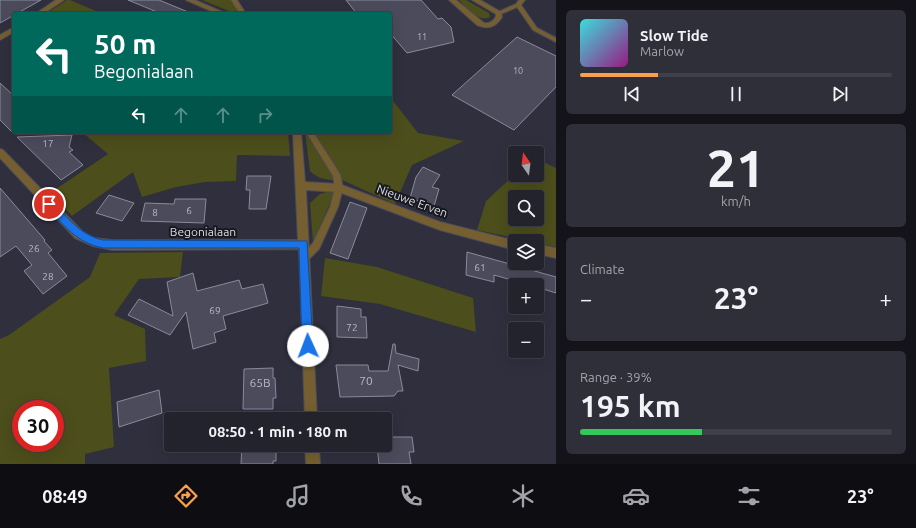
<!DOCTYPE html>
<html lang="en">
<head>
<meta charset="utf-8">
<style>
  body { margin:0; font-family:Ubuntu,sans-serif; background:#2f2f3a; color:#f1f3f6; height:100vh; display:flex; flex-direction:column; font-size:15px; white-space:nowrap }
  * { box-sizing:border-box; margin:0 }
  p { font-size:13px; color:#a3a4aa }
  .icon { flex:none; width:22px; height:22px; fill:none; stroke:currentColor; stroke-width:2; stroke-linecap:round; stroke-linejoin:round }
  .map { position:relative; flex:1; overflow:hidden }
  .panel { display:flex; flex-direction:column; gap:10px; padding:10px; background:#131319; width:360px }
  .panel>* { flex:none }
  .banner { position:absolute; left:12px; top:12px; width:380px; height:122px; border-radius:4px; box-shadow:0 4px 16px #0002,0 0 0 1px #40404a; background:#00695c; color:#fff; overflow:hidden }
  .needle { width:26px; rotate:346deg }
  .fabs { position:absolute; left:508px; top:146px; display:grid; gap:8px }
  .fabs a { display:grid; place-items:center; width:36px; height:36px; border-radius:4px; background:#23232e; box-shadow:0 4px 16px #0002,0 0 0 1px #40404a; font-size:20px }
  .speed { position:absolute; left:12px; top:400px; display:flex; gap:8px; font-size:20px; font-weight:700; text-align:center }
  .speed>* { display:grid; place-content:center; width:52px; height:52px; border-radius:50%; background:#23232e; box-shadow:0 4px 16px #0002,0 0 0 1px #40404a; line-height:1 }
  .speed .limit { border:6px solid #d22; background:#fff; color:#111 }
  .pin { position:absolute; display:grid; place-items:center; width:34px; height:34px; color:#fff; margin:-17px; border:2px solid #fff; border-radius:50%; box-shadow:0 1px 4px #0007 }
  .me { position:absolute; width:44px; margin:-22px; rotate:358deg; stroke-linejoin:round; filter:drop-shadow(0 0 3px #0008) }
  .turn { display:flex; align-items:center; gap:14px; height:84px; padding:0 16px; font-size:18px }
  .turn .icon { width:52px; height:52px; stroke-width:2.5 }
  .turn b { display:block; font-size:28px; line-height:34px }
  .lanes { display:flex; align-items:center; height:38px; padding:0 16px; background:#0003; justify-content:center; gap:20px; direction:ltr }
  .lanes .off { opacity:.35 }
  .big { font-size:30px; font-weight:700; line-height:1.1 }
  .panel .widget { flex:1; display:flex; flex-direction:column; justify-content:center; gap:6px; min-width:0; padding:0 14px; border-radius:6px; background:#2f2f3a }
  .panel .dial { align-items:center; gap:0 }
  .dial b { font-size:52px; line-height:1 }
  .song { display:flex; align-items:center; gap:12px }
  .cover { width:48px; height:48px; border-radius:6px; background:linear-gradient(135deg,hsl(180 70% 55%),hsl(310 70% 35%)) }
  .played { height:4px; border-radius:2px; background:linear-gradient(90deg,#f8a14a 25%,#40404a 25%) }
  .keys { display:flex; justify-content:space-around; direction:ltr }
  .heat { display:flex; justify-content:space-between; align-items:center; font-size:22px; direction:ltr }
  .charge { height:6px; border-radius:3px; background:linear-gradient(90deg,#34c759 39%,#40404a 0) }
  .trip { position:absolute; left:164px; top:412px; width:228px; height:40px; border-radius:4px; background:#23232e; box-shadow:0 4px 16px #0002,0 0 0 1px #40404a; font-weight:700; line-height:40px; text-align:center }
  .tab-bar { display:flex; height:64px; justify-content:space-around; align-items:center; background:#0e0e12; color:#a3a4aa }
  .tab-bar .icon { width:28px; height:28px }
  .tab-bar .on { color:#f8a14a }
  .tab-bar b { font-size:18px; color:#f1f3f6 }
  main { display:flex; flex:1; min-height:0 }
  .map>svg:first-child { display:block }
  .green { fill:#4c4e1b; fill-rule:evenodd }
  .building { fill:#4b4b5c; stroke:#8a8a9d }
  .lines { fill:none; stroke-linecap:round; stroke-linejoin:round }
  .service-casing { stroke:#4b4b59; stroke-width:2 }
  .minor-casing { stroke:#4b4b59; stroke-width:2 }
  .service { fill:#755f31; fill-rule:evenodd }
  .minor { fill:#755f31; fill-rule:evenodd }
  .route { fill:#1a73e8; stroke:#114b97 }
  .labels { text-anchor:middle; stroke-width:4; stroke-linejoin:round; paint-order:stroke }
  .far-number-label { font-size:9px; fill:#b7b7c3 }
  .number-label { font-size:10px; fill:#b7b7c3 }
  .street-label { font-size:12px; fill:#dbdbe5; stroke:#18181f }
  .near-number-label { font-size:12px; fill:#b7b7c3 }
</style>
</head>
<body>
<main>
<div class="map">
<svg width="556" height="464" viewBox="0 0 556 464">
  <rect width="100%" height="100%" fill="#2f2f3e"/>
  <path class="green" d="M 67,0 L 70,0 L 103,14 L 47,13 Z
    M 202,0 L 230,0 L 240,14 L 236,14 Z
    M 459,0 L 466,0 L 489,13 L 490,17 C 479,23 466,8 459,0 Z
    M 390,97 L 418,133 L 464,141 L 412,165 L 395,204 L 342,180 L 312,132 L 390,132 Z
    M 82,132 L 288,132 L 290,156 L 237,155 L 236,181 L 205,182 L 176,187 L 142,197 L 133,172 L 72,216 L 50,193 L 108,154 Z
    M 305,132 L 335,180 C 325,180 317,178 310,171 Z
    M 537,159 L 556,168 L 556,247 L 537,243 L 537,241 L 529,241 L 477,230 L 486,201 L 515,174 L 537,175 ZM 515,197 L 537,197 L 537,219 L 515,219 Z
    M 327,192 L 335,192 L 313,242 L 310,203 L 320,194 Z
    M 183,252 L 180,277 L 139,279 L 114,315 L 145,329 L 146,361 L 109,368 L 114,447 L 85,454 L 85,464 L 0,464 L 0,339 L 9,335 L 90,277 L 100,253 ZM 21,409 L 55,409 L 55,443 L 21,443 Z
    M 325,258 L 377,267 L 473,298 L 476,332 L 380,304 L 321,296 Z"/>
  <path class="building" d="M 0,0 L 41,0 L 0,23 Z
    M 128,0 L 159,0 L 193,14 L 162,14 Z
    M 346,0 L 421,0 L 438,19 L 442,18 L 451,27 L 454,42 L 407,53 L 390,33 L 390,14 L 357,14 Z
    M 517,37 L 556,56 L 556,87 L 514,130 L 452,95 Z
    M 0,83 L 14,96 L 14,134 L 0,120 Z
    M 72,135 L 69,147 L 73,150 L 69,152 L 83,165 L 61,180 L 17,137 Z
    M 423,167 L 440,175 L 432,187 L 439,189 L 434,206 L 410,198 L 416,177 Z
    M 247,176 L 271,176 L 266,209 L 249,209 L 250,190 L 246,190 Z
    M 0,188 L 45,240 L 44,241 L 52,250 L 48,253 L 67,276 L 43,294 L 24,271 L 32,265 L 16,246 L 0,257 Z
    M 109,195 L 134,203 L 122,221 L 96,213 Z
    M 175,199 L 206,199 L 204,223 L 141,221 L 145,203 L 174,204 Z
    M 350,202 L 367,208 L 348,259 L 330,253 Z
    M 467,252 L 556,277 L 556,293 L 537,287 L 537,285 L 529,285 L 494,275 L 494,282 L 466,275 Z
    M 193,273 L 197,291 L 239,280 L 242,289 L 263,284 L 268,303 L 223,316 L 226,329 L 214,333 L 216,342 L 193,349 L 186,312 L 170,335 L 128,315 L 139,299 L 173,316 L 167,282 Z
    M 337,306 L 361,309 L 361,317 L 366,317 L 367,338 L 337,337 Z
    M 393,344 L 395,344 L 396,353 L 419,359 L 418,371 L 398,365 L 403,391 L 398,391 L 394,396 L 340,397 L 336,365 L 368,365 L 369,371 L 388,371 Z
    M 273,368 L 273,378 L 275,378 L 276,398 L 273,398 L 273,409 L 243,409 L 244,369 Z
    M 159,390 L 162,413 L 119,427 L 117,402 Z
    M 385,437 L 412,437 L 414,452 L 409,452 L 411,464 L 379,464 L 377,445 L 385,445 Z
    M 242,445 L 276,445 L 276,461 L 273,461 L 273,464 L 241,464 Z"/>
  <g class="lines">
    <g class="service-casing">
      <path id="service" d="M 519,0 L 525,0 L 521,5 L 537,28 L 556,38 L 556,42 L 533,30 L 517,7 L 501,14 L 496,13 L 516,4 Z
        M 306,132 L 313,132 L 340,174 L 343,188 L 338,207 L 319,249 L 307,261 L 304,262 L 301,261 L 300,258 L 313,243 L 330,207 L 335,188 L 333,176 Z"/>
    </g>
    <g class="minor-casing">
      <path id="minor" d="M 56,0 L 64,0 L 43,14 L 35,14 Z
        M 186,0 L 195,0 L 227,14 L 218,14 Z
        M 231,0 L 237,0 L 246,14 L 240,14 Z
        M 449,0 L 456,0 L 484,23 C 490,24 496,20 496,14 L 472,0 L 480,0 L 501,12 L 502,17 C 496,27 488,30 477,25 Z
        M 14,27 L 14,32 L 0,40 L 0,35 Z
        M 293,132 L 301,132 L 305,182 L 339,184 L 440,222 L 516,241 L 515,241 L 515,250 L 440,230 L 339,192 L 306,190 L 317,419 L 305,419 L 299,249 L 112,250 L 93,246 L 75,238 L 0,158 L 0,149 L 3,150 L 83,232 L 94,238 L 112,240 L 298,240 Z
        M 537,244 L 556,248 L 556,258 L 537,254 Z
        M 305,445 L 319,445 L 320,464 L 306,464 Z"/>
    </g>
    <use href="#service" class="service"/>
    <use href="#minor" class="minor"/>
  </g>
  <path class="route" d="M 49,200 L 52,201 C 68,218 80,235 103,240 L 307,241 L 313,346 L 312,350 L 308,351 L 304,350 L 302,346 L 299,248 L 103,248 C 75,242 65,226 46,206 L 45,204 L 46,201 Z"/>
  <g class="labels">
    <g class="far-number-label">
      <text x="422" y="40">11</text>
      <text x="518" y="74">10</text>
    </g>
    <g class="number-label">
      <text x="48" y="147">17</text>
      <text x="189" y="214">6</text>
      <text x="155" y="216">8</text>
      <text x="34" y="252">26</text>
      <text x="480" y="271">61</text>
      <text x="48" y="280">28</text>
      <text x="215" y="314">69</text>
      <text x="352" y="331">72</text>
    </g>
    <g class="street-label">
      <text transform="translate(412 201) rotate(20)" y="4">Nieuwe Erven</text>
      <text x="203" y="236">Begonialaan</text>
    </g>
    <g class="near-number-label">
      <text x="366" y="385">70</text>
      <text x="260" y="387">65B</text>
    </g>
  </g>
</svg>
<div class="fabs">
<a><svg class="needle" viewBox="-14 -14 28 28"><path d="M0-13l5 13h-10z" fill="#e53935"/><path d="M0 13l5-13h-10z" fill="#a3a4aa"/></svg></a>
<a><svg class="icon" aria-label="search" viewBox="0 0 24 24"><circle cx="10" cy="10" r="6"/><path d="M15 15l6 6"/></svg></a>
<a><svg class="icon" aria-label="layers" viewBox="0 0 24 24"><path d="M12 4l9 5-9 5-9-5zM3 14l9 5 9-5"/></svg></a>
<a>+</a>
<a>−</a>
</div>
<div class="speed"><div class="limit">30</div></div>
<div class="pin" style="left:49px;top:204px;background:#d93025"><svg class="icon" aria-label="arrive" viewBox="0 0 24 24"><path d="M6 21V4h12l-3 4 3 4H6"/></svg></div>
<svg class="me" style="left:308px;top:346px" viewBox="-20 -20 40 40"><circle r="19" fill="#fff"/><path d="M0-13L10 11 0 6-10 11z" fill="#1a73e8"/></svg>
<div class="trip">08:50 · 1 min · 180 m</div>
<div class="banner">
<div class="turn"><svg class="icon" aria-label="left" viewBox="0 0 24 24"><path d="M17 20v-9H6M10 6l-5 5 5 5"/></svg><div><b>50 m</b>Begonialaan</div></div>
<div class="lanes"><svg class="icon" aria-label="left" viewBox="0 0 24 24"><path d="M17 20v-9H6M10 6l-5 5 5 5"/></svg><svg class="icon off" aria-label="ahead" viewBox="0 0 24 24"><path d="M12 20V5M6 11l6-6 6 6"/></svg><svg class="icon off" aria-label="ahead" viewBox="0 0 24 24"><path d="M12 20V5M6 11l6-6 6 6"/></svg><svg class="icon off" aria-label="right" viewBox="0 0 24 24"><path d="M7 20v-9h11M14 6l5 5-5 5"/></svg></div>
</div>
</div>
<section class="panel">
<div class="widget">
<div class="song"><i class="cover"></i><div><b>Slow Tide</b><p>Marlow</p></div></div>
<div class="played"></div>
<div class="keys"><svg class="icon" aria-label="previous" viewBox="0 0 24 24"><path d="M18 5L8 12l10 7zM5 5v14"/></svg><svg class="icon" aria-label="pause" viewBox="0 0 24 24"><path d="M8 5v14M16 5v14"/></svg><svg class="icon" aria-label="next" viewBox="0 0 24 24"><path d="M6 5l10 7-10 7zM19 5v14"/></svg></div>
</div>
<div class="widget dial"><b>21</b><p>km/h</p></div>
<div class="widget"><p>Climate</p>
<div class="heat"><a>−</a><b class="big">23°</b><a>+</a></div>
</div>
<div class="widget"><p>Range · 39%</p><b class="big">195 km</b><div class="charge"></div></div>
</section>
</main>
<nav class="tab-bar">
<b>08:49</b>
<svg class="icon on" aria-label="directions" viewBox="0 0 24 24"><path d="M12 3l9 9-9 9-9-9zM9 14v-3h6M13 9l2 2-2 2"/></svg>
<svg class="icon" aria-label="music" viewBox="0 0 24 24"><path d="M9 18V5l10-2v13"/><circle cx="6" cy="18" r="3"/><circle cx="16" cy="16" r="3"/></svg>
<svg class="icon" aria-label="phone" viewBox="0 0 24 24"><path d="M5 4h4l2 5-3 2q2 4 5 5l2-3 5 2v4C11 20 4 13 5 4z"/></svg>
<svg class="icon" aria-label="climate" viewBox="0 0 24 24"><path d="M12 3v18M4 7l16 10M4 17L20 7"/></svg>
<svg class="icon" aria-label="car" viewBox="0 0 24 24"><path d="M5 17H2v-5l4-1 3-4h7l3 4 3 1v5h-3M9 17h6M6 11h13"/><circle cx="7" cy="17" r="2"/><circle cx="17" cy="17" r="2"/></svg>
<svg class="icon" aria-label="filters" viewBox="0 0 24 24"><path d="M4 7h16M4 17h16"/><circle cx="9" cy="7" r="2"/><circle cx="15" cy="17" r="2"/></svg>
<b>23°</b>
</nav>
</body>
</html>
